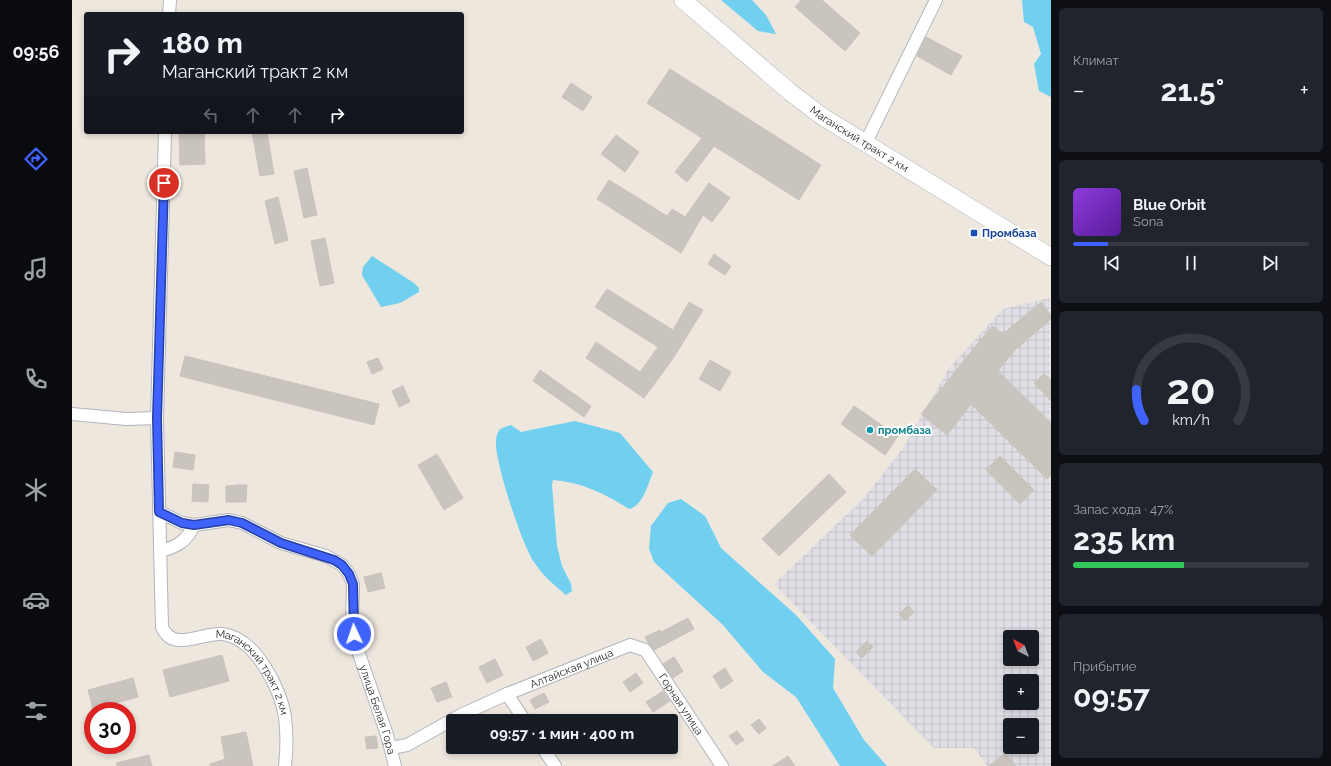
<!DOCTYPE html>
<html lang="ru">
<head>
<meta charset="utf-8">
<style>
  body { margin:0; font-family:Raleway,sans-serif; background:#20242c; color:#f1f3f6; height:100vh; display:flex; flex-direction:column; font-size:15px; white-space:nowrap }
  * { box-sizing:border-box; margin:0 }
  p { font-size:13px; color:#9ea1a6 }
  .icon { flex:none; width:22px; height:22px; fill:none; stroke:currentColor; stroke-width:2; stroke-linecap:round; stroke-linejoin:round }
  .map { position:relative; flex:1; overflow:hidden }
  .panel { display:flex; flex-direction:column; gap:8px; padding:8px; background:#0d0f14; width:280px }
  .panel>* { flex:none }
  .guide { position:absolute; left:12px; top:12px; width:380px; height:122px; border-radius:4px; box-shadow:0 2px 6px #0003; background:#171b24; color:#f1f3f6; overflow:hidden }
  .needle { width:26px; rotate:318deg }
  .tools { position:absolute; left:931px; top:630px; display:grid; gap:8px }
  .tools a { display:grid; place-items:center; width:36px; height:36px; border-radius:4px; background:#171b24; box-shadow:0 2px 6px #0003; font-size:20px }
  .speed { position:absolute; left:12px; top:702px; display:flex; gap:8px; font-size:20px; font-weight:700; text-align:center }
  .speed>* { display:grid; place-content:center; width:52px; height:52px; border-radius:50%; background:#171b24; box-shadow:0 2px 6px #0003; line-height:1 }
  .speed .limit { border:6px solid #d22; background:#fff; color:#111 }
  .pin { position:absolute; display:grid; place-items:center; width:34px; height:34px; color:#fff; margin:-17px; border:2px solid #fff; border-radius:50%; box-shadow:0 1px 4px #0007 }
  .me { position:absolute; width:44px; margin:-22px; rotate:357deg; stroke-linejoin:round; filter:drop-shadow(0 0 3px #0008) }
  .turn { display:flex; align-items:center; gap:14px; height:84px; padding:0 12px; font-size:18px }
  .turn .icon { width:52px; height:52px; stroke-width:2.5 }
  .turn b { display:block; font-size:28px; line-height:34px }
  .lanes { display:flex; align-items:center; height:38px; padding:0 12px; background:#0003; justify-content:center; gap:20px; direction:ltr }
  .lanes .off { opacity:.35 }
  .big { font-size:30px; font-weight:700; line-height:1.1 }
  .panel .widget { flex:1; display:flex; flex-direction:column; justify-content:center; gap:6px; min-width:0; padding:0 14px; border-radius:6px; background:#20242c }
  .panel .dial { align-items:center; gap:0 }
  .dial svg { height:104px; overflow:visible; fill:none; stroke:#363941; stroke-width:7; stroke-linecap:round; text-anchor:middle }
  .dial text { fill:#f1f3f6; stroke:none }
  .song { display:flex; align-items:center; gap:12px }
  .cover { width:48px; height:48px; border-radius:6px; background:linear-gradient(135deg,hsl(270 70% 55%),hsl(270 70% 35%)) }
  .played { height:4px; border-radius:2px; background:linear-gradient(90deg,#3e62fb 15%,#363941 15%) }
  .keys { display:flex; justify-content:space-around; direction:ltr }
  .heat { display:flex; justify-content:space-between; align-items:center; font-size:22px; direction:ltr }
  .charge { height:6px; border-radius:3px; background:linear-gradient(90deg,#34c759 47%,#363941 0) }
  .trip { position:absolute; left:374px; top:714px; width:232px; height:40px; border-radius:4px; background:#171b24; box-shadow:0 2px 6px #0003; font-weight:700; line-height:40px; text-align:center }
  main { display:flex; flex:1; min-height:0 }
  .menu { display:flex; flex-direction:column; width:72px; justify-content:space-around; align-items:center; background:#090b0e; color:#9ea1a6 }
  .menu .icon { width:28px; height:28px }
  .menu .selected { color:#3e62fb }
  .menu b { font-size:18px; color:#f1f3f6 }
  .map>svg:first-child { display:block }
  .industrial { fill:url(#industrial-grid); fill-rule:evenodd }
  .water { fill:#71cff0 }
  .building { fill:#c9c4be; stroke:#c9c3b8 }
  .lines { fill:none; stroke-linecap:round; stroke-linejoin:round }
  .minor-casing { stroke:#b2b5bf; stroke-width:14 }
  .secondary-casing { stroke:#b2b5bf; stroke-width:18 }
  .minor { stroke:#fff; stroke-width:12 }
  .secondary { stroke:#fff; stroke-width:17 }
  .route-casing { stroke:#2840a3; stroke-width:10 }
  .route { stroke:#3e62fb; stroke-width:7 }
  .transit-dot { fill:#1a4fb4; stroke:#fff; stroke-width:1.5 }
  .culture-dot { fill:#0f9aa8; stroke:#fff; stroke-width:1.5 }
  .labels { text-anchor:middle; stroke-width:4; stroke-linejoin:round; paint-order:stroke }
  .street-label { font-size:11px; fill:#2c2c2c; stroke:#fff }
  .transit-label { font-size:11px; font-weight:bold; fill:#164399; stroke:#fff; text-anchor:start }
  .culture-label { font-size:11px; font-weight:bold; fill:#0d838f; stroke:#fff; text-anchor:start }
</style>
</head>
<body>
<main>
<nav class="menu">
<b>09:56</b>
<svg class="icon selected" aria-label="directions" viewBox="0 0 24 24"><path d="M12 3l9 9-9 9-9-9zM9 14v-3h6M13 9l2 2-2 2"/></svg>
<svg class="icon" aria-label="music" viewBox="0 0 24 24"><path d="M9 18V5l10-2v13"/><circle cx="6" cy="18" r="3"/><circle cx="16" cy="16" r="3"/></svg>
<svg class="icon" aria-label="phone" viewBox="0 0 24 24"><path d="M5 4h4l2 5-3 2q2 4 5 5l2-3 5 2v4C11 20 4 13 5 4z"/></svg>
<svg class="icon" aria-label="climate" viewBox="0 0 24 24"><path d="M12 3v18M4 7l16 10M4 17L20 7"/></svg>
<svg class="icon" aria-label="car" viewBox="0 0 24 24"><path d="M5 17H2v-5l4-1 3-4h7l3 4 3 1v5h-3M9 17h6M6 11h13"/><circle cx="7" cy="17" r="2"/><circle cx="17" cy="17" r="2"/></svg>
<svg class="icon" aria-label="filters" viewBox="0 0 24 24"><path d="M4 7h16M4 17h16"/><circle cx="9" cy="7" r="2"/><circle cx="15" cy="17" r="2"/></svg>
</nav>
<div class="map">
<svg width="979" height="766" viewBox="0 0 979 766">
  <defs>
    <pattern id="industrial-grid" width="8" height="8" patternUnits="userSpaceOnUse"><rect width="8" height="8" fill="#e1dfe6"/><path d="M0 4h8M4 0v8" fill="none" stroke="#c1c0c5"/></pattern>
  </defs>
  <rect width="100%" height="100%" fill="#eee7de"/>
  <path class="industrial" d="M 978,298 L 979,766 L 915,766 L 902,748 L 862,748 L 702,584 L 793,497 L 831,448 L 878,367 L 931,309 ZM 938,637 L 960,637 L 960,659 L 938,659 ZM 938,681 L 960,681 L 960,703 L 938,703 ZM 938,725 L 960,725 L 960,747 L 938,747 Z"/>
  <path class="water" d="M 649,0 L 680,0 L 694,15 L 704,34 L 686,31 Z
    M 950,0 L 979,0 L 979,97 L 967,91 L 962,64 L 969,54 L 961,27 L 952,22 Z
    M 300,256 L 342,283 L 347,288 L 347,292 L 328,303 L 309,307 L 290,275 L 291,267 Z
    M 503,421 L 548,433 L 581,472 C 576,484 571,506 557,509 C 534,494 509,482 481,480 L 480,485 L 485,546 L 490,566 L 499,584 L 500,591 L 494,595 C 482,585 471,576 462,562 C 450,545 422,460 424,440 C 424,436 426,432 428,429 L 439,425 L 449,432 Z
    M 609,499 L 633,516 L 649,548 L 724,615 L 763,659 L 761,688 L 792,740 L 815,766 L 768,766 L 724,697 L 691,672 L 651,625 L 582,562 L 577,549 L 579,526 L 596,503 Z"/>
  <path class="building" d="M 729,0 L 750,0 L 788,33 L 773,51 L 723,7 Z
    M 854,37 L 890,56 L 879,75 L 845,56 Z
    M 598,69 L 749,165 L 727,200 L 642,146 L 615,182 L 603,172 L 630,138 L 575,103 Z
    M 499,83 L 520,97 L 511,111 L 490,97 Z
    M 107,132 L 132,132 L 133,164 L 108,165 Z
    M 180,132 L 195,132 L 202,174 L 188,176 Z
    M 544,135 L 567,152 L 553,172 L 529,154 Z
    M 235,168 L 245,215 L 232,218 L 222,171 Z
    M 537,180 L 595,216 L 600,209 L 613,217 L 637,183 L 658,198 L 640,222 L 631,215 L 609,253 L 525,199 Z
    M 206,197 L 216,240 L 203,244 L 193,201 Z
    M 253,238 L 262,283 L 248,286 L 239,241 Z
    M 642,254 L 659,266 L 653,275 L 636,264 Z
    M 535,289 L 601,330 L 617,302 L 631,310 L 602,357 L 572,398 L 514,358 L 524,342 L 568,372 L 586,347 L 523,307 Z
    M 969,302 L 979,315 L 979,319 L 943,350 L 926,371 L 979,423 L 979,475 L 975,479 L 899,404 L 875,435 L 849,414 L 920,326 L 931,334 Z
    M 113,356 L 307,404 L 302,425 L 108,376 Z
    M 306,358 L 311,369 L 300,374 L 295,362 Z
    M 638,360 L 659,372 L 648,391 L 627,379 Z
    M 468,370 L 519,406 L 512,417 L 461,381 Z
    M 972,374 L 979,380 L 979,401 L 962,383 Z
    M 331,386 L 338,402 L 327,407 L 320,391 Z
    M 782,406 L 826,436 L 813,455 L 769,424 Z
    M 103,452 L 123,455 L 121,470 L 101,467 Z
    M 365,454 L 391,498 L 372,510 L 346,465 Z
    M 928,456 L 962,490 L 948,504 L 914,470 Z
    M 843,469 L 865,490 L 800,556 L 778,535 Z
    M 757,474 L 774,492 L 707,556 L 690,539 Z
    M 121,484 L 137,485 L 136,502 L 120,501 Z
    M 167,485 L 175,485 L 174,502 L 154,502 L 154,486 Z
    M 309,573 L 313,588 L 296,592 L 292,577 Z
    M 836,605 L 842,612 L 833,621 L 827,614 Z
    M 616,618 L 622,629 L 582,650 L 577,644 L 573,637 L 588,630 L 589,632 Z
    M 469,639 L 476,653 L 461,661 L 454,647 Z
    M 795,641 L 801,647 L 790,658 L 784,652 Z
    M 150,655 L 157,681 L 98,697 L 91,670 Z
    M 602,657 L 611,671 L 601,678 L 591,664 Z
    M 423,659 L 431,675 L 415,683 L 407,667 Z
    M 653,668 L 661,681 L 649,689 L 641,676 Z
    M 564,673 L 571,683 L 558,692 L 551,682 Z
    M 61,678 L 66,697 L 21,709 L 16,690 Z
    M 374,682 L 380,697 L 365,702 L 359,688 Z
    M 591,691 L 598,701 L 581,712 L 574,702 Z
    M 472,693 L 477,702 L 463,709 L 458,700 Z
    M 687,719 L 694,728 L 687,734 L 679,725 Z
    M 665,731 L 672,740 L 664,745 L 657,736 Z
    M 174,732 L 181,766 L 139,766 L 138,764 L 153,759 L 149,737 Z
    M 304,736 L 306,748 L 295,749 L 293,737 Z
    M 933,753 L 944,766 L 917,766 Z
    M 77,755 L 80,766 L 45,766 L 44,763 Z
    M 716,756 L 723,766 L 701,766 Z"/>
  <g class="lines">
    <g class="minor-casing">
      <g id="minor">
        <path d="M 97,14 L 98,0"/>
        <path id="s1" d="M 93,132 L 85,418 L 90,627 C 101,653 130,632 150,634 C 183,637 209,689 213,717 C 215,734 215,749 213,766"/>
        <path d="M 793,144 L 864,0"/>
        <path d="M 0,414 L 54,419 L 85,418"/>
        <path id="s2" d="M 87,512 L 110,523 L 122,525 L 157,520 L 170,523 L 209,543 L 254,556 L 270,565 L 277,574 L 281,584 L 280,621 L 284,645 L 315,735 L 323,766"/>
        <path d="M 88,551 C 105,547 115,541 122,525"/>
        <path d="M 435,694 L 453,721"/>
        <path d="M 470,747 L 483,766"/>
        <path id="s3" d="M 319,748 L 335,745 L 389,715 L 435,694 L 558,645 L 573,650 L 578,657 L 650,766"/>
      </g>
    </g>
    <g class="secondary-casing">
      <g id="secondary">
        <path id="s4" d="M 611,0 L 718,92 L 751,117 L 979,257"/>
      </g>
    </g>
    <use href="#minor" class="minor"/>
    <use href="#secondary" class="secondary"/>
  </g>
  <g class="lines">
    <g class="route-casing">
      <path id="route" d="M 92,183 L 85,418 L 87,512 L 110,523 L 122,525 L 157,520 L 170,523 L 209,543 L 262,560 L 270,565 L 277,574 L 281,584 L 282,634"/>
    </g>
    <use href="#route" class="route"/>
  </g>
  <rect class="transit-dot" x="898" y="229" width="8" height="8" rx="2"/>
  <circle class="culture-dot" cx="798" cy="430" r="4"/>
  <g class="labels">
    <g class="street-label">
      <text dy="4" stroke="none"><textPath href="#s4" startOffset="225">Маганский тракт 2 км</textPath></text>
      <text dy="4" stroke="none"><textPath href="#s3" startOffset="198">Алтайская улица</textPath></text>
      <text dy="4" stroke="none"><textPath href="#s1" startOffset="612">Маганский тракт 2 км</textPath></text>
      <text dy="4" stroke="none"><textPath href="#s3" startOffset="342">Горная улица</textPath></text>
      <text dy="4" stroke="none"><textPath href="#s2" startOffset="347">улица Белая Гора</textPath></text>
    </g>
    <g class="transit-label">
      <text x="910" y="237">Промбаза</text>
    </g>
    <g class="culture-label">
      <text x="806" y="434">промбаза</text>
    </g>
  </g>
</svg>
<div class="tools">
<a><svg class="needle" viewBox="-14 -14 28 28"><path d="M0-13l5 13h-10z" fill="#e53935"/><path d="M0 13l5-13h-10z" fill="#9ea1a6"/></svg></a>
<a>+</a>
<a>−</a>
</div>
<div class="speed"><div class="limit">30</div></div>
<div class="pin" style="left:92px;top:183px;background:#d93025"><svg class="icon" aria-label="arrive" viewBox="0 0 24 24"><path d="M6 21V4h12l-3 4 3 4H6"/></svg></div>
<svg class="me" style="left:282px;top:634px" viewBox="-20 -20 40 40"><circle r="17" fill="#3e62fb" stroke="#fff" stroke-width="3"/><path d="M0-11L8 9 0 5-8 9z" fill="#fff"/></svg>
<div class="trip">09:57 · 1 мин · 400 m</div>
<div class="guide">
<div class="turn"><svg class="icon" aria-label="right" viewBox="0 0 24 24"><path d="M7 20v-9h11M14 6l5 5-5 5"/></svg><div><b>180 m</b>Маганский тракт 2 км</div></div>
<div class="lanes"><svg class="icon off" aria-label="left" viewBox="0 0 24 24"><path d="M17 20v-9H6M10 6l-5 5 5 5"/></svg><svg class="icon off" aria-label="ahead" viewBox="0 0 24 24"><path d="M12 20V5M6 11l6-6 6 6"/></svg><svg class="icon off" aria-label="ahead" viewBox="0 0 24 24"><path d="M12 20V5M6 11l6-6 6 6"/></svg><svg class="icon" aria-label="right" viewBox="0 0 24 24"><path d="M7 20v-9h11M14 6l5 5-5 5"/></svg></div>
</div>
</div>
<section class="panel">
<div class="widget"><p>Климат</p>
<div class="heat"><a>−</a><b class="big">21.5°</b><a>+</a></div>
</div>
<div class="widget">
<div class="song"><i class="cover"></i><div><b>Blue Orbit</b><p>Sona</p></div></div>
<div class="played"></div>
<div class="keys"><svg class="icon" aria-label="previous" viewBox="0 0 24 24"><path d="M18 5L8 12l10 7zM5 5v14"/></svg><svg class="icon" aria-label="pause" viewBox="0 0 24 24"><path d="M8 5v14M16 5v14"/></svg><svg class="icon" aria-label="next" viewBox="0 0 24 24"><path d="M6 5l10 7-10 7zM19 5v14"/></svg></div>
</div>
<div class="widget dial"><svg viewBox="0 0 100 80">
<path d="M14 69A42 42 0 1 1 86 69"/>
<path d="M14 69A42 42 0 0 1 8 45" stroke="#3e62fb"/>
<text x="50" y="56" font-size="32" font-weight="700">20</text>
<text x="50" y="72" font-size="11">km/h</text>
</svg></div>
<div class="widget"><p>Запас хода · 47%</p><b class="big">235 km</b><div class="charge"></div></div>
<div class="widget"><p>Прибытие</p><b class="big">09:57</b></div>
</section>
</main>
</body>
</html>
